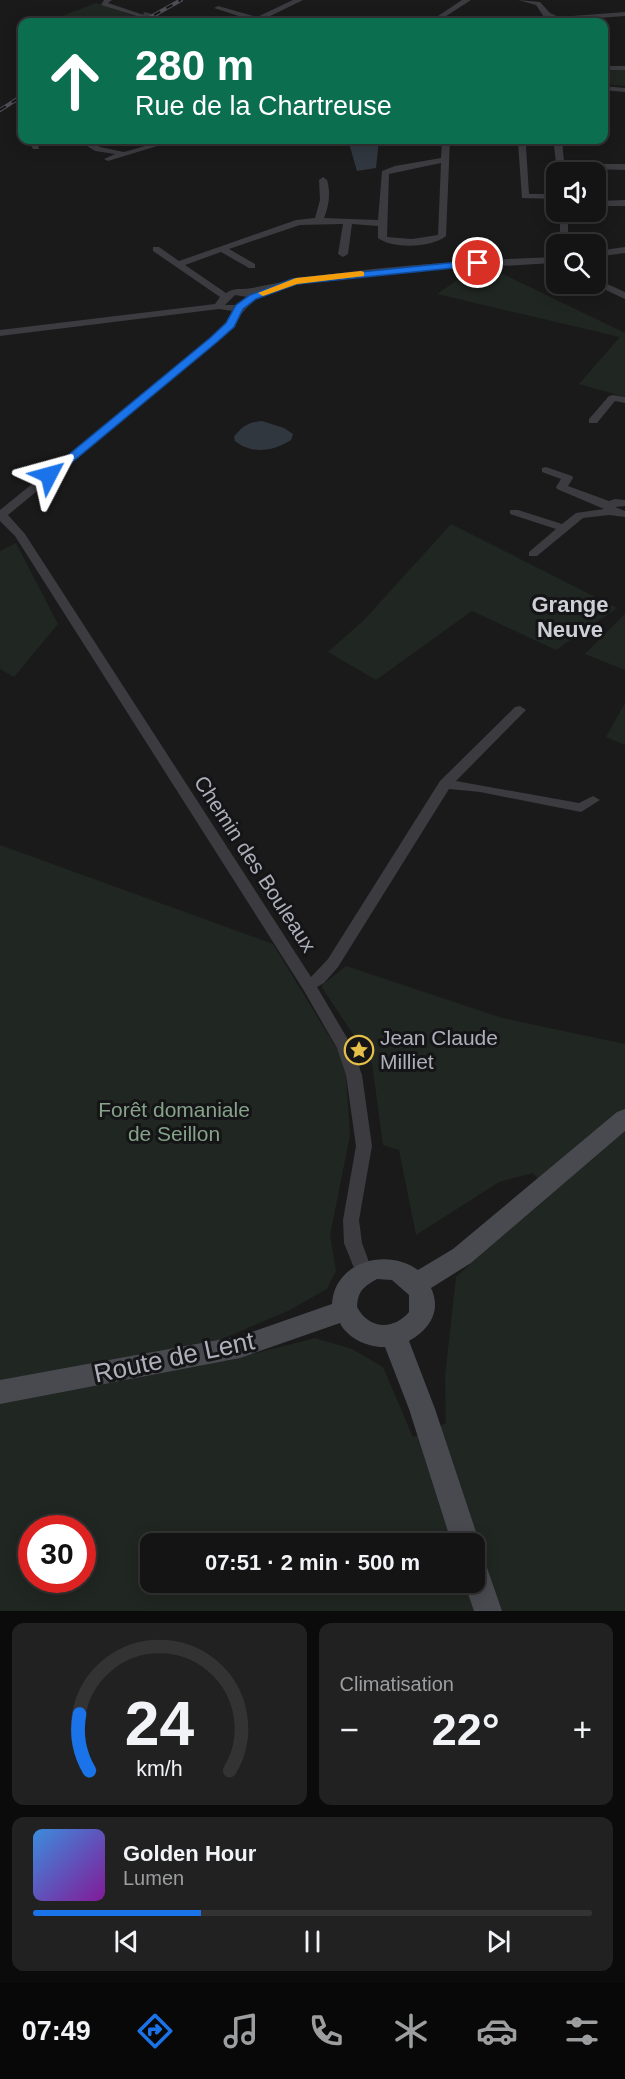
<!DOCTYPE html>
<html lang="fr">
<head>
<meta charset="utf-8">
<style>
  body { margin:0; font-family:Helvetica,sans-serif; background:#212122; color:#f1f3f6; height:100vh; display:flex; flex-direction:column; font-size:22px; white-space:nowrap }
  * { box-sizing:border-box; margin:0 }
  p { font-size:20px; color:#9d9ea0 }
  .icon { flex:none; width:33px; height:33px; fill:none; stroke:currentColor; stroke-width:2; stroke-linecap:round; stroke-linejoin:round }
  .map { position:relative; height:1611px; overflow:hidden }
  .details { display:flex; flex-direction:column; gap:12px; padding:12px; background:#0b0b0b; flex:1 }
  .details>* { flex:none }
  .guide { position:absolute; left:18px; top:18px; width:590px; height:126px; border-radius:12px; box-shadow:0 3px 15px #0003,0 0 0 2px #333334; background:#0b6e4f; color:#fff; overflow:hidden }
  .tools { position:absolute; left:546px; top:162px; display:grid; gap:12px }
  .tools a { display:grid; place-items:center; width:60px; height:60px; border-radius:12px; background:#141414; box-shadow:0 3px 15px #0003,0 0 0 2px #333334; font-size:30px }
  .speed { position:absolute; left:18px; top:1515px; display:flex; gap:12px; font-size:30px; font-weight:700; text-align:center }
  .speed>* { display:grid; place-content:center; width:78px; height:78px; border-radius:50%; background:#141414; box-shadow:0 3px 15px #0003,0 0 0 2px #333334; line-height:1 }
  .speed .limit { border:9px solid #d22; background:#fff; color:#111 }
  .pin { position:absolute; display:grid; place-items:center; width:51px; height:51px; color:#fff; margin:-26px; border:3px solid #fff; border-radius:50%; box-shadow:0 2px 6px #0007 }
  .me { position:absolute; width:66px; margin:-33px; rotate:51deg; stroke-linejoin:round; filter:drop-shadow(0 0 4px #0008) }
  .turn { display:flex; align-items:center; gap:21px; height:126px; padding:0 18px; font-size:27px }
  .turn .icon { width:78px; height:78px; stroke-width:2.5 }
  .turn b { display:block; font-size:42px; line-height:51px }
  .big { font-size:45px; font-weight:600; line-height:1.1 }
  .details .widget { flex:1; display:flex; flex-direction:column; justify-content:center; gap:9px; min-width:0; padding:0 21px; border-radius:12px; background:#212122 }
  .details .dial { align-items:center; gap:0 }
  .dial svg { height:156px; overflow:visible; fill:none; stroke:#333334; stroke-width:7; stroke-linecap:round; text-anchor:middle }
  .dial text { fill:#f1f3f6; stroke:none }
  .song { display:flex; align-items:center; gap:18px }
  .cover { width:72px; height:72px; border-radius:9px; background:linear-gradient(135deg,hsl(210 70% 55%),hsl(290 70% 35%)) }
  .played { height:6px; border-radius:3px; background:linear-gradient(90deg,#1a73e8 30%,#333334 30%) }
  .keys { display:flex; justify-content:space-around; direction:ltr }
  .heat { display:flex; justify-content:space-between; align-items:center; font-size:33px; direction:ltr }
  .details .tiles { flex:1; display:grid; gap:12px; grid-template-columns:1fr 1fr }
  .widget:last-child { grid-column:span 2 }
  .trip { position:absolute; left:140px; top:1533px; width:345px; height:60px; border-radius:12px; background:#141414; box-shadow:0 3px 15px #0003,0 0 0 2px #333334; font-weight:600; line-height:60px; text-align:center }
  .tab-bar { display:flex; height:96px; justify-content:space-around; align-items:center; background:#080808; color:#9d9ea0 }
  .tab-bar .icon { width:42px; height:42px }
  .tab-bar .on { color:#1a73e8 }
  .tab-bar b { font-size:27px; color:#f1f3f6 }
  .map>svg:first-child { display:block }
  .green { fill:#202621; fill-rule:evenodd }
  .water { fill:#30373f }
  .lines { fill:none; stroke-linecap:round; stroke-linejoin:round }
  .street-tunnel { stroke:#37383b; stroke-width:8; stroke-dasharray:8 4; stroke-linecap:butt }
  .street { fill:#3b3b40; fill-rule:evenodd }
  .secondary { fill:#494a50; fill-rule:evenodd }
  .rail-casing { stroke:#4e4f55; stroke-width:4 }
  .rail { stroke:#151417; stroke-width:2; stroke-dasharray:7; stroke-linecap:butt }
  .route { fill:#1a73e8; stroke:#114b97; stroke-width:1.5 }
  .slow { fill:#f59e0b }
  .labels { text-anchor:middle; stroke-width:6; stroke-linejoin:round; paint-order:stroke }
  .street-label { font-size:21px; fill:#adb0ba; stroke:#151417 }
  .poi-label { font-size:21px; fill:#adb0ba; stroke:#151417; text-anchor:start }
  .park-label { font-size:21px; fill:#86a38a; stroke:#151417 }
  .neighbourhood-label { font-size:22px; font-weight:bold; fill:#cecfd6; stroke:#151417 }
  .near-street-label { font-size:26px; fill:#adb0ba; stroke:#151417 }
</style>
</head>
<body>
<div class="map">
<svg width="625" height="1611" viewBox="0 0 625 1611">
  <rect width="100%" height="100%" fill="#1a1a1b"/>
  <path class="green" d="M 96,3 L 140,18 L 132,22 L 46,22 Z
    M 625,69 L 625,86 L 603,84 L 603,70 Z
    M 486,266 L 625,333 L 625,397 L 579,384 L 620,337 L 437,294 L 470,271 Z
    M 451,524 L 617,608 L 556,650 L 472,611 L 376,680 L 328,652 L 365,619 Z
    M 16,543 L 58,624 L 14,677 L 0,669 L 0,551 Z
    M 625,614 L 625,670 L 585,654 Z
    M 625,703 L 625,745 L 606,737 Z
    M 0,845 L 273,944 L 345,1062 L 350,1135 L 330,1235 L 336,1271 L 327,1289 L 288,1311 L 217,1341 L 225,1361 L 315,1338 L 352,1349 L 383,1367 L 413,1437 L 446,1423 L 445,1376 L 456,1277 L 550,1192 L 533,1173 L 499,1182 L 416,1235 L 399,1150 L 383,1145 L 372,1063 L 321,986 L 346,966 L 502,1018 L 625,1044 L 625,1611 L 0,1611 ZM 32,1528 L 82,1528 L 82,1580 L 32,1580 ZM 150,1544 L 474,1544 L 474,1582 L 150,1582 Z"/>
  <path class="water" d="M 348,140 L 379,140 L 376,168 L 357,171 Z
    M 262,421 L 284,428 L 293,434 L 291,440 C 274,451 252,455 235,441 L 234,437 C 242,426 249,422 262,421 Z"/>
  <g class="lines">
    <path class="street-tunnel" d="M 143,16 L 158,19"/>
    <path class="street" d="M 104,0 L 112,0 L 108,3 L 147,16 L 143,18 L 101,5 Z
      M 293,0 L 303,0 L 258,22 L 250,22 L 251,20 L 214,8 L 218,6 L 257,17 Z
      M 462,0 L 471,0 L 437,22 L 429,22 Z
      M 518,0 L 540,2 L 550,13 L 559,17 L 625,12 L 625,16 L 546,22 L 551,19 L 544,17 L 536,5 Z
      M 158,17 L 177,20 L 178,22 L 155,21 L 155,17 Z
      M 603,66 L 625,66 L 625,70 L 603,70 Z
      M 603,86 L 625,88 L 625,92 L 603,90 Z
      M 28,140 L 37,140 L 39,149 L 33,149 Z
      M 78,140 L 87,140 L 100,147 L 124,152 L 166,140 L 177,140 L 108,161 L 104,159 L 115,154 L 95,151 Z
      M 442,140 L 450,140 L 446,236 C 432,248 392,249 378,238 L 378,226 L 352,224 L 348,254 L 343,257 L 338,254 L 343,224 L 300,225 L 229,249 L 255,264 L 255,268 L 249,268 L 221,252 L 185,265 L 226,293 C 234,287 243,290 252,288 C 349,267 457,261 556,257 L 556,263 C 456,269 353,271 255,293 L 258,297 L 256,299 C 242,311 233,326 220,340 L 8,515 L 25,534 L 311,977 L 328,959 L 440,781 L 515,707 L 520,706 L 526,710 L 456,781 L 579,803 L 593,796 L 600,800 L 581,812 L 480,792 L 449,789 L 338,967 L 324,983 L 317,987 L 353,1048 L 362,1075 L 372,1146 L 359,1220 L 362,1243 L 373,1273 L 370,1278 L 364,1280 L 358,1278 L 344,1243 L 343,1220 L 356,1146 L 346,1075 L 337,1048 L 303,989 L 15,536 L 0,521 L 0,510 L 214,336 L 226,323 L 232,311 L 219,309 L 0,336 L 0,330 L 215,304 L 220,297 L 153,251 L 153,247 L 159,247 L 179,261 L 296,220 L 315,218 L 320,200 L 319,180 L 323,177 L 327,180 C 331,193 329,206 324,218 L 378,220 L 382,171 L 395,166 L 441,158 ZM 441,163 L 438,235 L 412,239 L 387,237 L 389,174 ZM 235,295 L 247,297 L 236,305 L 225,305 Z
      M 554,140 L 562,140 L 565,172 L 557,172 L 554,146 L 526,146 L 529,194 L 556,194 L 556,199 L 522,198 L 518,143 L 522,141 Z
      M 594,164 L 625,164 L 625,170 L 591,169 L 591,165 Z
      M 625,200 L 625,206 L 596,206 L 596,201 Z
      M 560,212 L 568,212 L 568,244 L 560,244 Z
      M 625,247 L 625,253 L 596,257 L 596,251 Z
      M 596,279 L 625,292 L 625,299 L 593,284 L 596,284 Z
      M 613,395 L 625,397 L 625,403 L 615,401 L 597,423 L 589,423 L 589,419 L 609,396 Z
      M 546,467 L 572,476 L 573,478 L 568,486 L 609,501 L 615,499 L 625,500 L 625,506 L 615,507 L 625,511 L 625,517 L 609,515 L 583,518 L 537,556 L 529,556 L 529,552 L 556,529 L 510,514 L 510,510 L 518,510 L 562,524 L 576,513 L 604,509 L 557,489 L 556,487 L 561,479 L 542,472 L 542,468 Z"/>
    <path class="secondary" d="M 625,1109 L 625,1131 L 471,1263 L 431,1288 C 442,1311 429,1330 409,1341 L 435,1409 L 480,1544 L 476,1553 L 474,1554 L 474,1544 L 452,1544 L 409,1409 L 385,1347 C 369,1348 347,1338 340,1323 L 240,1358 L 0,1404 L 0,1380 L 240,1336 L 332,1304 C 334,1262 387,1247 418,1270 L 453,1249 L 617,1112 ZM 377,1279 L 392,1280 L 409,1295 L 409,1312 C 394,1330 369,1330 357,1307 C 358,1291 363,1287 377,1279 Z
      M 474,1555 L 484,1559 L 502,1611 L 474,1611 L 464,1582 L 474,1582 Z"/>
    <g class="rail-casing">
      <path id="rail" d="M 142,22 L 181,0
        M 0,110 L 22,96"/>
    </g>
    <use href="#rail" class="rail"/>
  </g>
  <path class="route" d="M 478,260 L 482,261 L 482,265 L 297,284 L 256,299 L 243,309 L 234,327 L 217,342 L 53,478 L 49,479 L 44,475 L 210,338 L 226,323 L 236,305 L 250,295 L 292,279 Z"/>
  <path class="slow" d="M 361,271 L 364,272 L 364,276 L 297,284 L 263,296 L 258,293 L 296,278 Z"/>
  <defs>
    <g id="sight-ring" transform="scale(1.5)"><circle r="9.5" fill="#151417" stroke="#e5bf48" stroke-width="1.5"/><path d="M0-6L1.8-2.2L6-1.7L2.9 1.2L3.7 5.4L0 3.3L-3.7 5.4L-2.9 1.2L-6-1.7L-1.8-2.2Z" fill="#e5bf48"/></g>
  </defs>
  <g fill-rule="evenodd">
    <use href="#sight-ring" x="359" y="1050"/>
  </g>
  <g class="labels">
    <g class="street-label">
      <text transform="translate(255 864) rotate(57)" y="7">Chemin des Bouleaux</text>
    </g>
    <g class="poi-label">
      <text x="380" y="1045">Jean Claude<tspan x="380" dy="24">Milliet</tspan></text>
    </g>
    <g class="park-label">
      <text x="174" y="1117">Forêt domaniale<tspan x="174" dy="24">de Seillon</tspan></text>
    </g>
    <g class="neighbourhood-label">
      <text x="570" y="612">Grange<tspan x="570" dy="25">Neuve</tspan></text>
    </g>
    <g class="near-street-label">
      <text transform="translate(174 1357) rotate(-12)" y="9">Route de Lent</text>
    </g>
  </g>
</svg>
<div class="tools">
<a><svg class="icon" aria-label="sound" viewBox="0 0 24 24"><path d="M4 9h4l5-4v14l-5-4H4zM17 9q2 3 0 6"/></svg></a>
<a><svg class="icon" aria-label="search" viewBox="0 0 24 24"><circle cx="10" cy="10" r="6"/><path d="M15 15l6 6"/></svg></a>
</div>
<div class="speed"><div class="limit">30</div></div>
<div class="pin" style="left:478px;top:263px;background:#d93025"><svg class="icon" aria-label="arrive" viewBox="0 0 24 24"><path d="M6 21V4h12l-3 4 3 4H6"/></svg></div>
<svg class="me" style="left:49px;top:475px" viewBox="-20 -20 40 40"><path d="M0-17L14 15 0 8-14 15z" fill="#1a73e8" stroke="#fff" stroke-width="4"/></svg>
<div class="trip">07:51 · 2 min · 500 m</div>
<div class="guide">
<div class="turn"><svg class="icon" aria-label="ahead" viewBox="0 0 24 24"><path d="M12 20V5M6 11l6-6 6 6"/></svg><div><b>280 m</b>Rue de la Chartreuse</div></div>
</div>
</div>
<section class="details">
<div class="tiles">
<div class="widget dial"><svg viewBox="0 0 100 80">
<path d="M14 69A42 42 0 1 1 86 69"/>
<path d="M14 69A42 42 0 0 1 9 40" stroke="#1a73e8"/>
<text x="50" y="56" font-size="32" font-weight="700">24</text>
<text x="50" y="72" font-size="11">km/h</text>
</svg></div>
<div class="widget"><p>Climatisation</p>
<div class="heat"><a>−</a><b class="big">22°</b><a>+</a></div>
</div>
<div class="widget">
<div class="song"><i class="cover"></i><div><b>Golden Hour</b><p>Lumen</p></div></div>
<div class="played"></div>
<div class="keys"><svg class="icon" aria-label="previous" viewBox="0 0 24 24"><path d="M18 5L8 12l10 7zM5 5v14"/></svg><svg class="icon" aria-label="pause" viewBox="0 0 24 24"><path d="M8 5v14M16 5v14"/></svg><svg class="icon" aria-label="next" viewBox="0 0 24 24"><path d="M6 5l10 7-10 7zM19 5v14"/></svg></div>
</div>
</div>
</section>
<nav class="tab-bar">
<b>07:49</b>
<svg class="icon on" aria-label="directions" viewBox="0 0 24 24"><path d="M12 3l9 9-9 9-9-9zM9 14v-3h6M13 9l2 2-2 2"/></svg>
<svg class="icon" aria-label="music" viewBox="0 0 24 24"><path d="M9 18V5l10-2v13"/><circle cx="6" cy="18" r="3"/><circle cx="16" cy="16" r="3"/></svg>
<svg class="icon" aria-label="phone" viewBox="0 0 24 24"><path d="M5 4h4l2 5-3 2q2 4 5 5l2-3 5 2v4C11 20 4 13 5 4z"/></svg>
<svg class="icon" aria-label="climate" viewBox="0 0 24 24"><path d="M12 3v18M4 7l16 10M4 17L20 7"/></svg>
<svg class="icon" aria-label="car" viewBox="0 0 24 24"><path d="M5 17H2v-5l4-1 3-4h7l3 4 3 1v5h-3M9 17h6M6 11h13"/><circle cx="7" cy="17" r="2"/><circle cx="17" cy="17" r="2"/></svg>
<svg class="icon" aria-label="filters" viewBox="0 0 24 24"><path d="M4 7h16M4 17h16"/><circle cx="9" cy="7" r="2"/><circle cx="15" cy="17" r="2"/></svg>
</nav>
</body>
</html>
